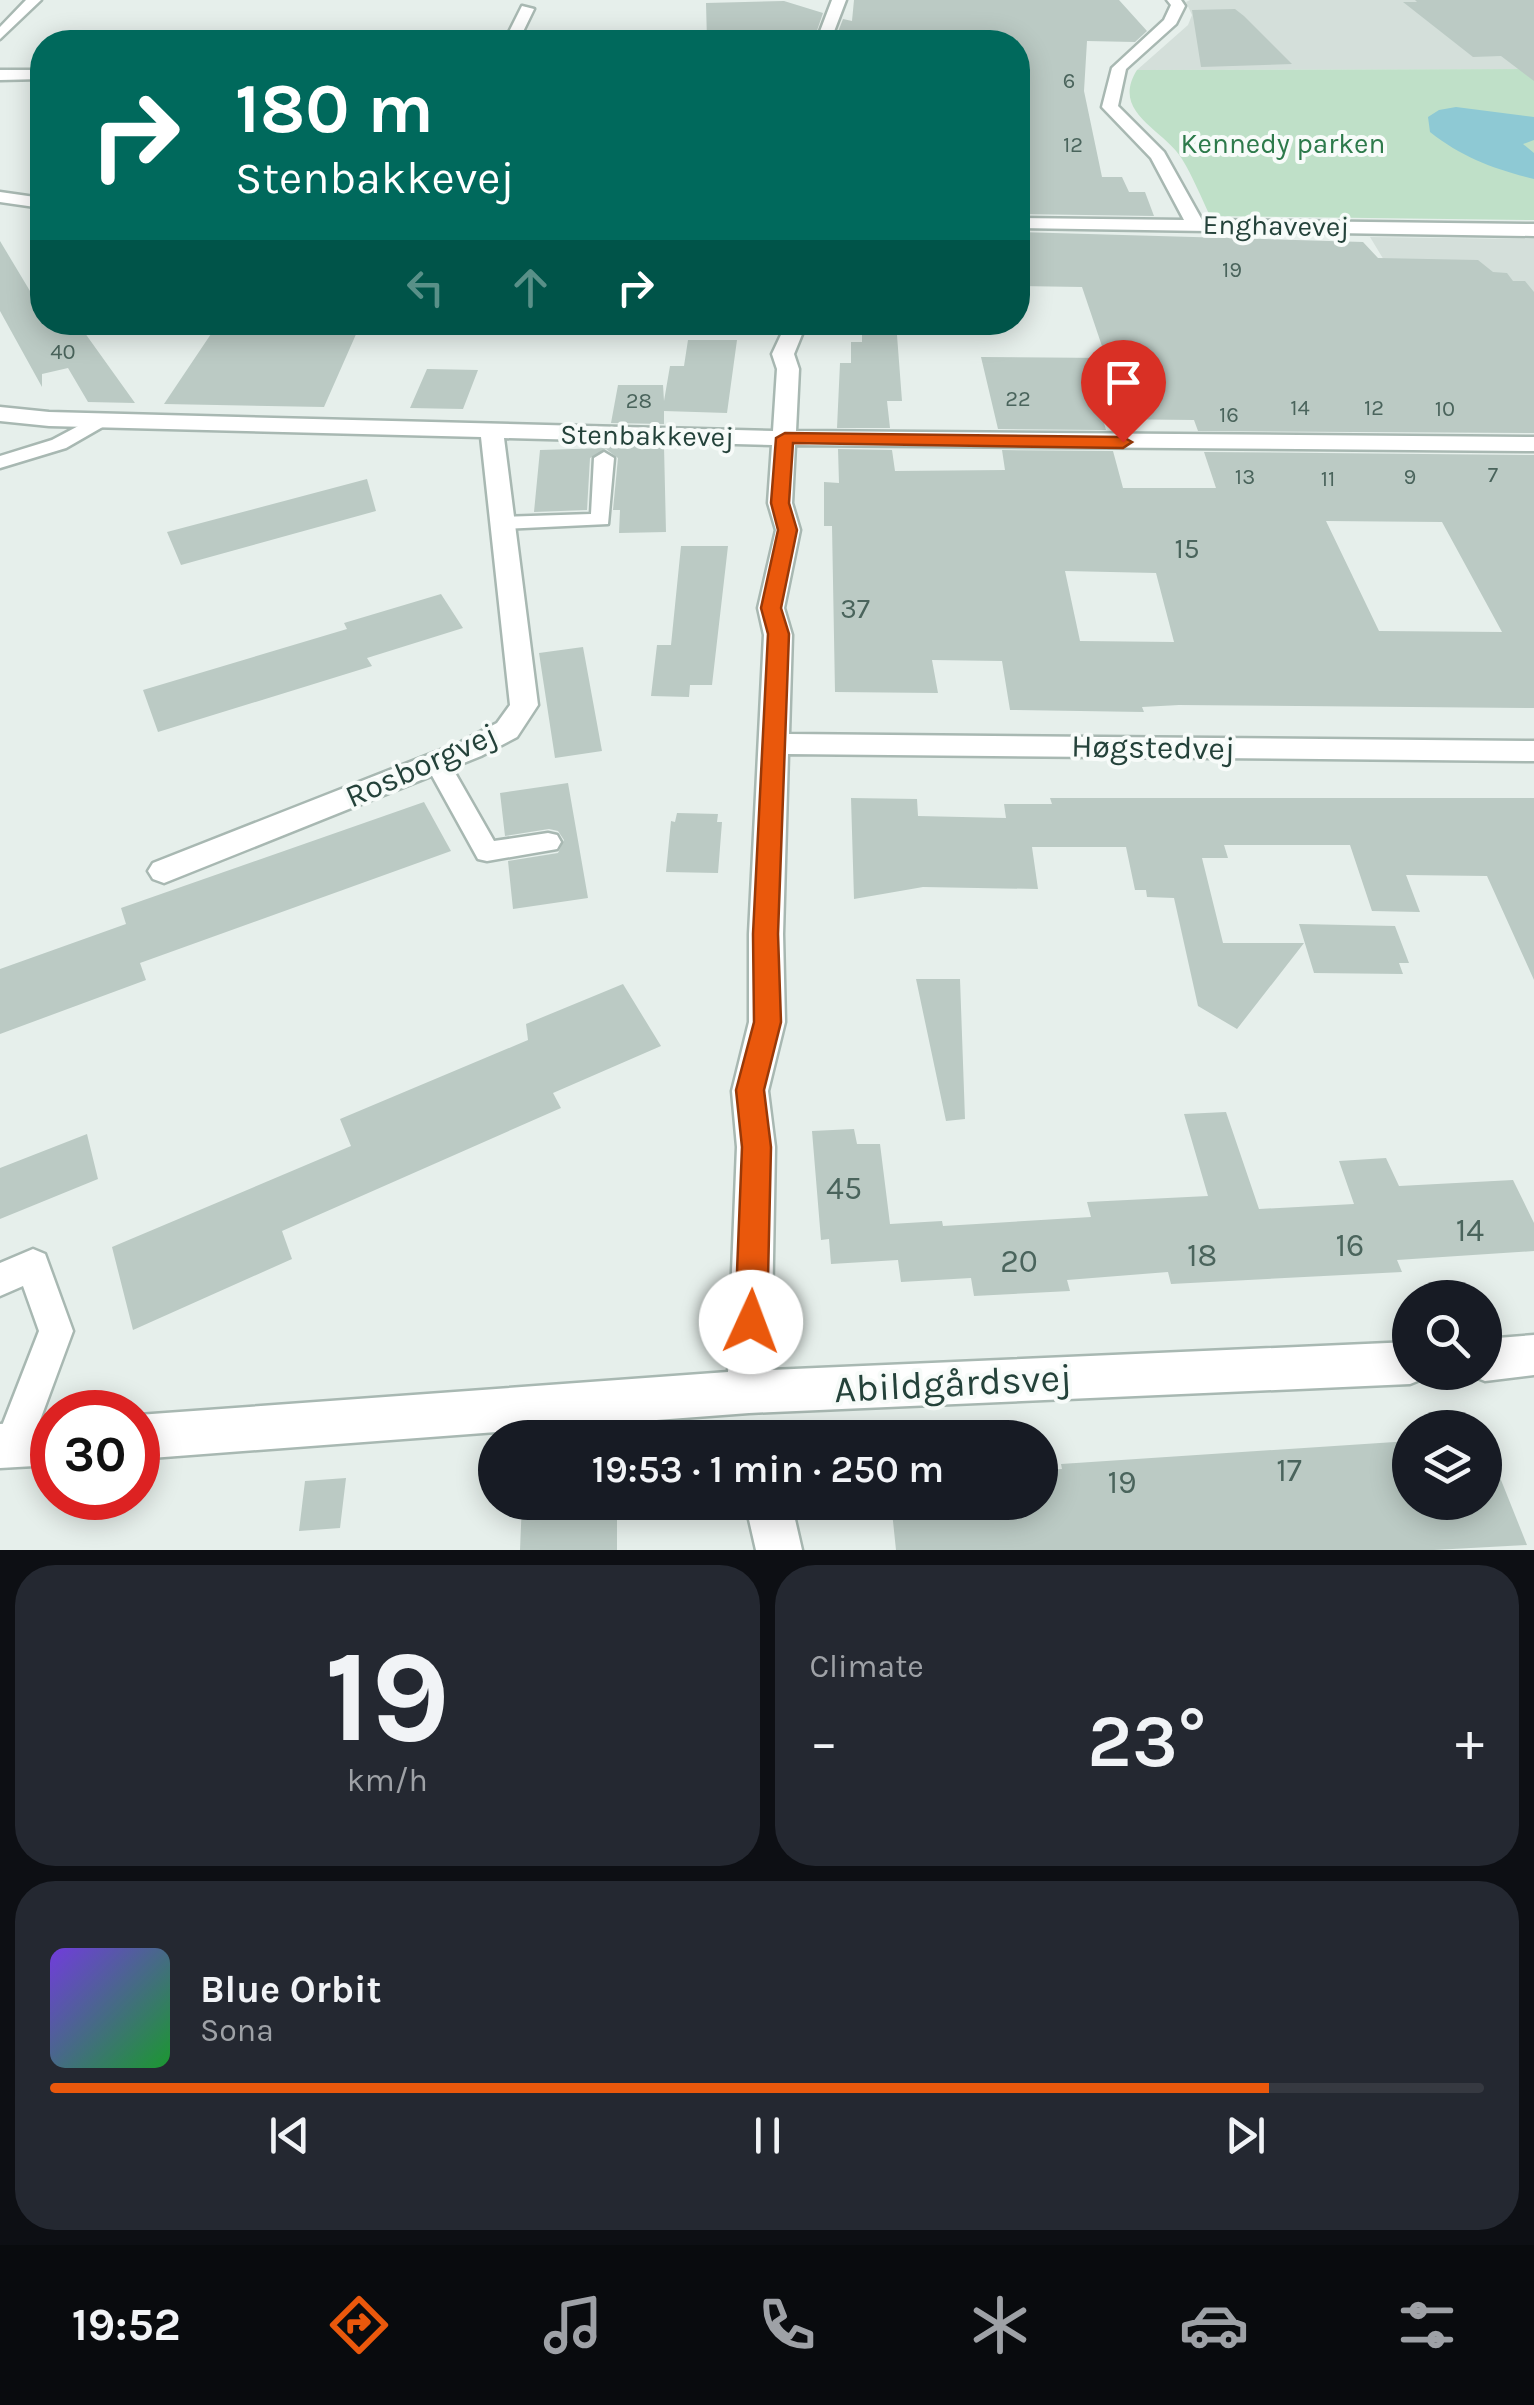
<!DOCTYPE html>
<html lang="en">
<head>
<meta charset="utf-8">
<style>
  body { margin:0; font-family:Karla,sans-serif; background:#242831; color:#f1f3f6; height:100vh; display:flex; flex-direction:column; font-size:38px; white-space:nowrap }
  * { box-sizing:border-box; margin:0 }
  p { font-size:32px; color:#9ea1a6 }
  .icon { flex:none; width:55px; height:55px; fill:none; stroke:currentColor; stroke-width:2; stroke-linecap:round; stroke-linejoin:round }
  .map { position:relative; height:1550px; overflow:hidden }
  .details { display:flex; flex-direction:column; gap:15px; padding:15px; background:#0d0f14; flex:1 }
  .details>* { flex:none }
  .guide { position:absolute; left:30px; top:30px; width:1000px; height:305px; border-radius:40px; box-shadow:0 5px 25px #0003; background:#00695c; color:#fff; overflow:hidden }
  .buttons { position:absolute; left:1392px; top:1280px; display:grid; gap:20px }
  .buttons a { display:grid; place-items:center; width:110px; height:110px; border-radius:50%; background:#171b24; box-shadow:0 5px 25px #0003; font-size:50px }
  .speed { position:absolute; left:30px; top:1390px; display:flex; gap:20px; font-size:50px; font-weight:700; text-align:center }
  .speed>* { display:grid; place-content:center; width:130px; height:130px; border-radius:50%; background:#171b24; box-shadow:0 5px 25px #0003; line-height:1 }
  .speed .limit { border:15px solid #d22; background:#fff; color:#111 }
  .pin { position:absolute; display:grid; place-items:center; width:85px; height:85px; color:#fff; margin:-102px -42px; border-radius:50% 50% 50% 0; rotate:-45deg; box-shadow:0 0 10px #0007 }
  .pin .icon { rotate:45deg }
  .me { position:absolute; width:110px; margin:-55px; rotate:2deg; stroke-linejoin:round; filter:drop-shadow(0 0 8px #0008) }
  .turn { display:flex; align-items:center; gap:35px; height:210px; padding:0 40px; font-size:45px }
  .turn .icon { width:130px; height:130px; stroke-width:2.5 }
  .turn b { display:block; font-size:70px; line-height:85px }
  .lanes { display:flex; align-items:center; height:95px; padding:0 40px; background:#0003; justify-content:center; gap:50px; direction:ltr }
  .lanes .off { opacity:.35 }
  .big { font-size:75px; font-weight:600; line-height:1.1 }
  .details .widget { flex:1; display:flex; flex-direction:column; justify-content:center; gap:15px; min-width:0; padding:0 35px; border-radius:40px; background:#242831 }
  .details .dial { align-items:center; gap:0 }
  .dial b { font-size:130px; line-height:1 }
  .song { display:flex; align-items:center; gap:30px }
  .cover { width:120px; height:120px; border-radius:15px; background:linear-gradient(135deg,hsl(260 70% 55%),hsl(130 70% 35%)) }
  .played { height:10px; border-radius:5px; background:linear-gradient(90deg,#ea580c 85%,#363941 85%) }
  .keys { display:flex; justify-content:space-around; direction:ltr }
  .heat { display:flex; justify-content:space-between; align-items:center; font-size:55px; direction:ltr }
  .details .tiles { flex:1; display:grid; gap:15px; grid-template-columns:1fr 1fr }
  .widget:last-child { grid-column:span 2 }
  .trip { position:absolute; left:478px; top:1420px; width:580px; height:100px; border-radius:50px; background:#171b24; box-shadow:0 5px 25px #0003; font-weight:600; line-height:100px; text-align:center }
  .tab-bar { display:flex; height:160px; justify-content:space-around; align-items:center; background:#090b0e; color:#9ea1a6 }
  .tab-bar .icon { width:70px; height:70px }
  .tab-bar .active { color:#ea580c }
  .tab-bar b { font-size:45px; color:#f1f3f6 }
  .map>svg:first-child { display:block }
  .built { fill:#d4dfda }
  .green { fill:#bfe0c8 }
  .water { fill:#8ec9d4 }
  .building { fill:#bbcac4; fill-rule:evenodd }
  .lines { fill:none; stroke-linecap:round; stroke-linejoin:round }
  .service-casing { stroke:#a8b8b2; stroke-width:5 }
  .minor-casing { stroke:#a8b8b2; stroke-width:5 }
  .service { fill:#fff; fill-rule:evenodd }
  .minor { fill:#fff; fill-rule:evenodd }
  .route { fill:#ea580c; stroke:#983908; stroke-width:2.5 }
  .labels { text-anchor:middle; stroke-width:8; stroke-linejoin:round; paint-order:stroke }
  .far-number-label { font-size:22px; fill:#4a645c }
  .far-park-label { font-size:28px; fill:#2d7a4b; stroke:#f7fbf9 }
  .far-street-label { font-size:28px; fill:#24423a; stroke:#f7fbf9 }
  .number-label { font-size:28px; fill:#4a645c }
  .street-label { font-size:32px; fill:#24423a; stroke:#f7fbf9 }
  .near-number-label { font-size:32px; fill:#4a645c }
  .near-street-label { font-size:38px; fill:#24423a; stroke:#f7fbf9 }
</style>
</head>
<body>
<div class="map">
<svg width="1534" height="1550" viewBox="0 0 1534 1550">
  <rect width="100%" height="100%" fill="#e6efeb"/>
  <path class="built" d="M 1190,0 L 1534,0 L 1534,69 L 1137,70 L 1188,25 L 1192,15 L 1186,2 Z
    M 1370,237 L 1534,239 L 1534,337 L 1430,336 Z"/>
  <path class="green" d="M 1534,69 L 1534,220 L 1210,216 C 1201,197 1193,177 1182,159 C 1164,129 1110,113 1137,70 Z"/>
  <path class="water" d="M 1456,107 L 1534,117 L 1534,140 L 1523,144 L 1534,153 L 1534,179 C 1494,169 1463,158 1430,132 L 1428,117 L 1439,110 Z"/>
  <path class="building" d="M 854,0 L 1119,0 L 1147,31 L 1135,42 L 1087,41 L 1084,91 L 1102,177 L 1122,177 L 1129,192 L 1145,192 L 1154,216 L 1018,214 L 1018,42 L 834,42 L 843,19 L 852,21 Z
    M 1415,0 L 1534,0 L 1534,81 L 1501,56 L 1473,57 L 1403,2 L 1417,2 Z
    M 784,1 L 823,13 L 813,42 L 707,41 L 706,3 Z
    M 1235,9 L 1244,16 L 1292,64 L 1201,67 L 1192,10 Z
    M 1018,232 L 1363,242 L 1378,258 L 1478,260 L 1493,272 L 1507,273 L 1513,281 L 1525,281 L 1534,292 L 1534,433 L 1198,431 L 1194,420 L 1103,419 L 1106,430 L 998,429 L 981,357 L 1106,358 L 1082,287 L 1018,286 Z
    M 0,241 L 42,311 L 42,322 L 77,322 L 135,403 L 88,402 L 68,368 L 42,374 L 42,387 L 0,311 Z
    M 219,322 L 322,322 L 318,332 L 357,332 L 324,407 L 164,404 Z
    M 862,322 L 896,322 L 902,401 L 887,401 L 890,428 L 837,428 L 840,363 L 851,363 L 851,342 L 862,342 Z
    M 688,340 L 737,340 L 727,413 L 664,411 L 664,424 L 611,423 L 618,385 L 663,385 L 664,401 L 670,366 L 684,366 Z
    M 427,369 L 478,370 L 463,409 L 410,408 Z
    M 606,444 L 664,446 L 666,532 L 619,533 L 620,510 L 613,510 L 618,458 L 606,449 L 590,458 L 587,510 L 534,512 L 540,450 L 606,448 Z
    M 838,449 L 892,450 L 895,471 L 1005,470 L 1002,450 L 1113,451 L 1123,488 L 1216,488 L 1204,452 L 1534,455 L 1534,708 L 1179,705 L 1142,707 L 1144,712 L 1010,710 L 1002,661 L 932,660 L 938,693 L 835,692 L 832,526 L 824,526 L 824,482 L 839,483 ZM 1326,521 L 1442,522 L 1502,632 L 1379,631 ZM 1065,571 L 1156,573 L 1174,642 L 1080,641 Z
    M 367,479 L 376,511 L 181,565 L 167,532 Z
    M 681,546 L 728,546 L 712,685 L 690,685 L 689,697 L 651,696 L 657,645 L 671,645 Z
    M 441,594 L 463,628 L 367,658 L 372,666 L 158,732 L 143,690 L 347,629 L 344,623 Z
    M 583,647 L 602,751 L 555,758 L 539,653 Z
    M 568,783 L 588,898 L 513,909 L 508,861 L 558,853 L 564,840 L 558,831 L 549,829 L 505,836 L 500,793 Z
    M 851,798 L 917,799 L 918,816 L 1006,818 L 1004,804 L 1052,804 L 1050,798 L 1534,798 L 1534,980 L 1487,876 L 1406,875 L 1420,912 L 1372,911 L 1350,845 L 1224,845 L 1228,858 L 1202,858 L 1223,943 L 1304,943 L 1237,1029 L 1198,1006 L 1174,898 L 1147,897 L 1146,890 L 1135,890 L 1126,847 L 1032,847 L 1038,889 L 923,887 L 854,899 Z
    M 424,802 L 451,851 L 140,963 L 146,980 L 0,1034 L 0,969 L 126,924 L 121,908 Z
    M 677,813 L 718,814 L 717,822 L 722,822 L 718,873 L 666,872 L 671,821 L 675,822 Z
    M 1299,924 L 1395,926 L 1409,963 L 1399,963 L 1403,974 L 1314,973 Z
    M 916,979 L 960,979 L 965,1119 L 946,1121 Z
    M 623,984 L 661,1046 L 553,1093 L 561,1108 L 282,1231 L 292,1259 L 133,1330 L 112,1247 L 351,1146 L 340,1119 L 528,1040 L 526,1024 Z
    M 1226,1112 L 1259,1209 L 1354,1204 L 1339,1161 L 1386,1158 L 1399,1186 L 1513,1180 L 1534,1223 L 1534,1251 L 1397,1260 L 1402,1272 L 1171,1284 L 1168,1272 L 1067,1280 L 1070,1291 L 974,1296 L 971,1278 L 901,1282 L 898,1260 L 831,1264 L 829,1239 L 821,1240 L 812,1131 L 854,1129 L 857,1144 L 880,1144 L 890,1224 L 942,1221 L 943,1226 L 1091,1217 L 1087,1202 L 1208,1196 L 1184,1114 Z
    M 87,1134 L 98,1179 L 0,1219 L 0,1168 Z
    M 1410,1441 L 1410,1502 L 1485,1502 L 1487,1445 L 1527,1545 L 1434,1550 L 896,1550 L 891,1502 L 1040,1502 L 1040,1470 L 1062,1469 L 1061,1464 Z
    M 346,1478 L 340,1528 L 299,1531 L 305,1481 Z
    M 522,1502 L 617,1502 L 617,1550 L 520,1550 Z"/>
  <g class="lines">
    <g class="service-casing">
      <path id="service" d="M 99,415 L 108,421 L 106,425 L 66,448 L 0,468 L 0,456 L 52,440 Z
        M 604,452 L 614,458 L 608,524 L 503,529 L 493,523 L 503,517 L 591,514 L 594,458 Z
        M 437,755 L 446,757 L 494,841 L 548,833 L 557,835 L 561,842 L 557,849 L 487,861 L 478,859 L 425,763 Z
        M 33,1249 L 45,1254 L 73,1331 L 26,1458 L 13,1463 L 0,1458 L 0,1431 L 39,1331 L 23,1286 L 0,1296 L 0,1263 Z"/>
    </g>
    <g class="minor-casing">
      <path id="minor" d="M 26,0 L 41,0 L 0,39 L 0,27 Z
        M 832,0 L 846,0 L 830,42 L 816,42 Z
        M 1167,0 L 1181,0 L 1185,6 L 1176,24 L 1126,69 L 1118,106 L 1164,152 L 1202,220 L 1534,224 L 1534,236 L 1018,228 L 1018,218 L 1184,220 L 1151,158 L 1102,107 L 1112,68 L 1164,20 L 1171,5 Z
        M 522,6 L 534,9 L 518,42 L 504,42 Z
        M 0,70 L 42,70 L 42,79 L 0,80 Z
        M 0,192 L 42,198 L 42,208 L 0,202 Z
        M 787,322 L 807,322 L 794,354 L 799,369 L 796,431 L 1534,437 L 1534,451 L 795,445 L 792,503 L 800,530 L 784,608 L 792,635 L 789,734 L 1534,741 L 1534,761 L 788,754 L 783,934 L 785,1022 L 768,1091 L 775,1147 L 771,1370 L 1410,1342 L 1410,1372 L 1427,1372 L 1425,1378 L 1410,1384 L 749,1413 L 138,1459 L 138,1415 L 728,1372 L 737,1147 L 732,1091 L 749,1022 L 749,934 L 764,635 L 758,608 L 776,530 L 768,503 L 772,445 L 504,438 L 538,705 L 517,737 L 481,756 L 164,883 L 153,879 L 148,871 L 153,863 L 461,742 L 497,723 L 510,705 L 481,437 L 49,426 L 0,421 L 0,407 L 49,412 L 773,431 L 777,369 L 772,354 Z
        M 1534,1335 L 1534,1375 L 1485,1381 L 1470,1375 L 1485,1372 L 1485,1339 Z
        M 52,1421 L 52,1465 L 0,1468 L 0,1424 Z
        M 745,1502 L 791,1502 L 802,1550 L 756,1550 Z"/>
    </g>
    <use href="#service" class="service"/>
    <use href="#minor" class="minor"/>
  </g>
  <path class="route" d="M 785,433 L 1123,437 L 1132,442 L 1123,448 L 793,443 L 789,503 L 797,530 L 781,608 L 789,634 L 778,934 L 781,1022 L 764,1090 L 771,1147 L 767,1322 L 762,1333 L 751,1337 L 740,1333 L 735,1322 L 742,1147 L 736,1090 L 754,1022 L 753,934 L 768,634 L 761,608 L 778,530 L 771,503 L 776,438 Z"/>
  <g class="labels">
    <g class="far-number-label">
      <text x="1069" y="88">6</text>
      <text x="1073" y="152">12</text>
      <text x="1232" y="277">19</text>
      <text x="63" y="359">40</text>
      <text x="1018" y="406">22</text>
      <text x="639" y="408">28</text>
      <text x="1300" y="415">14</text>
      <text x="1374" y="415">12</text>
      <text x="1445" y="416">10</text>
      <text x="1229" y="422">16</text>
      <text x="1493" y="482">7</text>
      <text x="1245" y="484">13</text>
      <text x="1410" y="484">9</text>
      <text x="1328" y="486">11</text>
    </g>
    <g class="far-park-label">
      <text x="1283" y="153">Kennedy parken</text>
    </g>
    <g class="far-street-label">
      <text transform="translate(1276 225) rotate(1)" y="10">Enghavevej</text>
      <text transform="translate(647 435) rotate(1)" y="10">Stenbakkevej</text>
    </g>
    <g class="number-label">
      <text x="1187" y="558">15</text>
      <text x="855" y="618">37</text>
    </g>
    <g class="street-label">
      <text transform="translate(1153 747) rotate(1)" y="11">Høgstedvej</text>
      <text transform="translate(421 765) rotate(-24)" y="11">Rosborgvej</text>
    </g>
    <g class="near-number-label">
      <text x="844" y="1199">45</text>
      <text x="1470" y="1241">14</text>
      <text x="1350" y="1256">16</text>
      <text x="1202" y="1266">18</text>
      <text x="1019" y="1272">20</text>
      <text x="1289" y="1481">17</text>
      <text x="1122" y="1493">19</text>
    </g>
    <g class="near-street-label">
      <text transform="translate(953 1383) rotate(-3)" y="13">Abildgårdsvej</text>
    </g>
  </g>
</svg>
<div class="buttons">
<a><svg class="icon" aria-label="search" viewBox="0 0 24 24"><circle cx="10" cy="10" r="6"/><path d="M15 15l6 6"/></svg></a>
<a><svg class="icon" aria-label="layers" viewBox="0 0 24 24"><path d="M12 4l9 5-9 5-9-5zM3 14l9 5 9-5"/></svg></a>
</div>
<div class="speed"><div class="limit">30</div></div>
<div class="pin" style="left:1123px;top:442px;background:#d93025"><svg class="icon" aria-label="arrive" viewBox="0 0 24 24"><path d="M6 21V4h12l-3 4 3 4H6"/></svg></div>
<svg class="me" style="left:751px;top:1322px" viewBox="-20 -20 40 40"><circle r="19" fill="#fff"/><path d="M0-13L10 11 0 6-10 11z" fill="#ea580c"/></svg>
<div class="trip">19:53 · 1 min · 250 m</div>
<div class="guide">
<div class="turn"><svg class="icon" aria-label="right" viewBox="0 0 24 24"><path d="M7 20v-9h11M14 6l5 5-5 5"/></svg><div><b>180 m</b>Stenbakkevej</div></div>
<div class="lanes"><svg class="icon off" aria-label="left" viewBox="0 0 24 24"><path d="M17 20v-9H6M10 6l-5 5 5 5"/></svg><svg class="icon off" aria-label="ahead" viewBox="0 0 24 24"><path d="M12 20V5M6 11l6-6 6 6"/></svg><svg class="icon" aria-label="right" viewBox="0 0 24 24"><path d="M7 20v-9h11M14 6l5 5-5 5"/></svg></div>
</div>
</div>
<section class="details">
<div class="tiles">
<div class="widget dial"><b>19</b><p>km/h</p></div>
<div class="widget"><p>Climate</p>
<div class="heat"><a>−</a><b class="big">23°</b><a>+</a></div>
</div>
<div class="widget">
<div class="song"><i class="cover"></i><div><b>Blue Orbit</b><p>Sona</p></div></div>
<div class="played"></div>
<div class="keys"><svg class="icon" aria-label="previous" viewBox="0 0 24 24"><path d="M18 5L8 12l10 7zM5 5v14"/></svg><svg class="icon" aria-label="pause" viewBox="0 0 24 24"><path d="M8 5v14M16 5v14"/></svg><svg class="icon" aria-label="next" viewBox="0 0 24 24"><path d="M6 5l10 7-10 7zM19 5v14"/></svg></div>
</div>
</div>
</section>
<nav class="tab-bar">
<b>19:52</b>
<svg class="icon active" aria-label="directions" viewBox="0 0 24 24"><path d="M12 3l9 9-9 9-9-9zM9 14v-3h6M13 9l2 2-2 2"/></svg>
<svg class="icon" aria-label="music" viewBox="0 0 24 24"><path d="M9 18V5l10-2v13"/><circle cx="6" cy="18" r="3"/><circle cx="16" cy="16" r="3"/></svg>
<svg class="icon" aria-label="phone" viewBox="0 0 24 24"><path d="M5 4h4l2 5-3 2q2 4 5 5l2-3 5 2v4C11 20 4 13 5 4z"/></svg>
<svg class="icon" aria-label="climate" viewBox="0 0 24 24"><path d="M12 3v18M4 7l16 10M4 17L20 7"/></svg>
<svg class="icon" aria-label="car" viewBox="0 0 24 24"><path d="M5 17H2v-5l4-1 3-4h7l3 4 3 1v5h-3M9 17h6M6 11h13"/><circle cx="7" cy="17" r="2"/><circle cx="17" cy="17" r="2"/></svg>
<svg class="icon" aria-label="filters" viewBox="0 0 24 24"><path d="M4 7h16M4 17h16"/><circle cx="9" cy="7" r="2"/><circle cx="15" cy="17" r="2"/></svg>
</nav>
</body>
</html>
